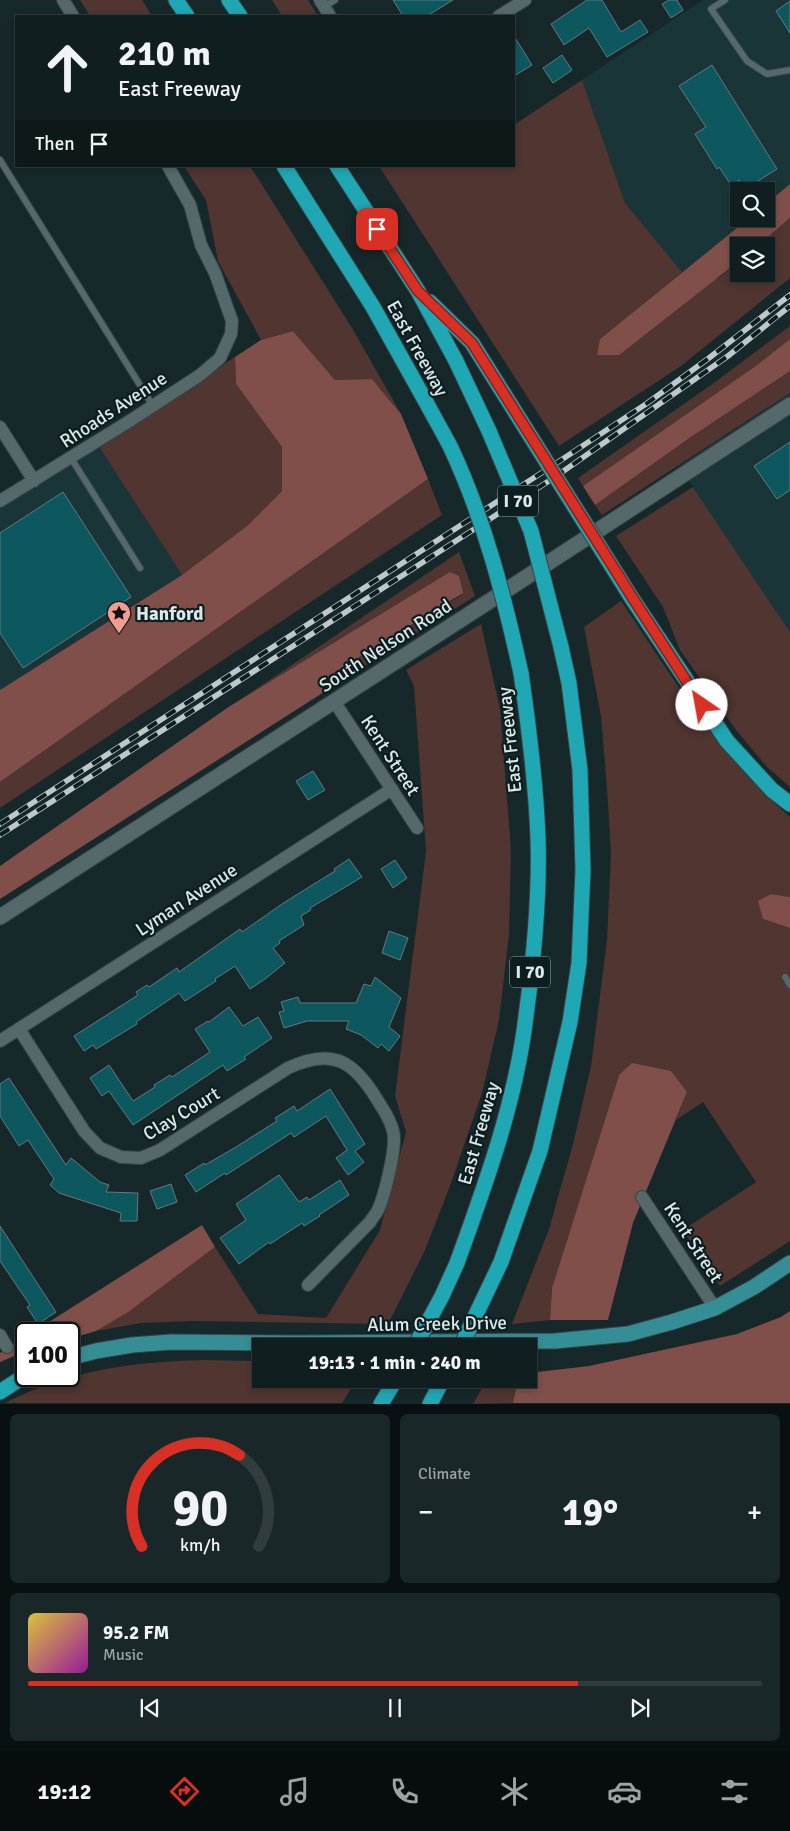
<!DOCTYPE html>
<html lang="en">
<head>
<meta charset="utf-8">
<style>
  body { margin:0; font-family:Signika,sans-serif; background:#1a2729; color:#f1f3f6; height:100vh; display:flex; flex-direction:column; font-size:19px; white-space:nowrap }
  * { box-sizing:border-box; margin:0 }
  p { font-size:16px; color:#9ca2a5 }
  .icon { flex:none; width:28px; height:28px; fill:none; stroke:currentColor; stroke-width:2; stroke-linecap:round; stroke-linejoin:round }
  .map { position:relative; height:1404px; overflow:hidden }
  .drawer { display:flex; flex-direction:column; gap:10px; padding:10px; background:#091012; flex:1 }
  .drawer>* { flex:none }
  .top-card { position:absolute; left:15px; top:15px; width:500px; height:152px; border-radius:0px; box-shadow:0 2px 8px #0003,0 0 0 1px #303c3e; background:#111e20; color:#f1f3f6; overflow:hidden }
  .tools { position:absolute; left:730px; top:182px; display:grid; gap:10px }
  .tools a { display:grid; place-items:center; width:45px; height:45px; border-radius:0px; background:#111e20; box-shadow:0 2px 8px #0003,0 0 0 1px #303c3e; font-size:25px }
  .speed { position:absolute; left:15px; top:1322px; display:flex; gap:10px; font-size:25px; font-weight:700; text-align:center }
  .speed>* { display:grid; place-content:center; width:65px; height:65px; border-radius:50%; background:#111e20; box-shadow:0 2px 8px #0003,0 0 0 1px #303c3e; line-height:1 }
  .speed .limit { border:2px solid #111; border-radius:8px; background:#fff; color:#111 }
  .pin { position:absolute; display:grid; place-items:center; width:42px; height:42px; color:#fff; margin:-21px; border-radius:10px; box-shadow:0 2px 8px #0006 }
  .me { position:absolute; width:55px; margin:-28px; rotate:327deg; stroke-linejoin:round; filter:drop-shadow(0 0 4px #0008) }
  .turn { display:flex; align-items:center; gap:18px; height:105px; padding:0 20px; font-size:22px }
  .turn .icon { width:65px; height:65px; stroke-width:2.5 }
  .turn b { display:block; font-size:35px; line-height:42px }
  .then { display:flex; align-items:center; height:48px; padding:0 20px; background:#0003; gap:10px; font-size:19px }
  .big { font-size:38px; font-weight:700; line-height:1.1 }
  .drawer .widget { flex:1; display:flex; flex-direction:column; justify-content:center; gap:8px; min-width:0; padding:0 18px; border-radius:8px; background:#1a2729 }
  .drawer .dial { align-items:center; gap:0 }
  .dial svg { height:130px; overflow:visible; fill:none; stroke:#303c3e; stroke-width:7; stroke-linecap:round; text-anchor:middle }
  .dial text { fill:#f1f3f6; stroke:none }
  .song { display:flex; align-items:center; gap:15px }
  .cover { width:60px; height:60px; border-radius:8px; background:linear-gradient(135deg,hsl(50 70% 55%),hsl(300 70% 35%)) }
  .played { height:5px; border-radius:2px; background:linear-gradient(90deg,#d93025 75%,#303c3e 75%) }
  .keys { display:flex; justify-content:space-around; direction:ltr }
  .heat { display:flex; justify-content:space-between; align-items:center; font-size:28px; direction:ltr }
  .drawer .tiles { flex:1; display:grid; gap:10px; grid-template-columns:1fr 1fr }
  .widget:last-child { grid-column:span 2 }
  .trip { position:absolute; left:252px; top:1338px; width:285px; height:50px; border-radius:0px; background:#111e20; box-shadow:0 2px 8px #0003,0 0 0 1px #303c3e; font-weight:700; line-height:50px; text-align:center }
  .menu { display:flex; height:80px; justify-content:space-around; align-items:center; background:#070c0d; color:#9ca2a5 }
  .menu .icon { width:35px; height:35px }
  .menu .on { color:#d93025 }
  .menu b { font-size:22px; color:#f1f3f6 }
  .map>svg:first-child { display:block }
  .built { fill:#1a3538 }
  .green { fill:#503531 }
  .forest { fill:#804f49 }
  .building { fill:#0d585f; stroke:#65797b }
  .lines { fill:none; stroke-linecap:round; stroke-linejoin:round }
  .service-casing { stroke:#364445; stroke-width:8 }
  .minor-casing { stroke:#364445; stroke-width:14 }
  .tertiary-casing { stroke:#364445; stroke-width:17 }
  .primary-casing { stroke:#364445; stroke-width:17 }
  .motorway-casing { stroke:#364445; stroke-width:17 }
  .service { stroke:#55686a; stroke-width:6 }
  .minor { stroke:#55686a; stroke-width:12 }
  .tertiary { stroke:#55686a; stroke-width:15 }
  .primary { stroke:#358e96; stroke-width:15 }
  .motorway { stroke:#1fa7b3; stroke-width:15 }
  .rail-casing { stroke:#bcc8c9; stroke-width:5.5 }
  .rail { stroke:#0d1e20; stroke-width:4; stroke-dasharray:11; stroke-linecap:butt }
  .motorway-bridge-casing { stroke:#364445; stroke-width:17; stroke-linecap:butt }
  .motorway-bridge { stroke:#1fa7b3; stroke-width:15 }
  .route-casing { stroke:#8d1f18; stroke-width:12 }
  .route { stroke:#d93025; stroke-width:9 }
  .labels { text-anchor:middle; stroke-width:4.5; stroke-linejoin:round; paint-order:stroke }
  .shield { fill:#0d1e20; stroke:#9eabac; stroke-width:1 }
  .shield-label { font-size:18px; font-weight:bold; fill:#dce7e8 }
  .street-label { font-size:19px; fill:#dce7e8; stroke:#0d1e20 }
  .poi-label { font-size:19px; font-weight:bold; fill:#dce7e8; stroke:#0d1e20; text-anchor:start }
</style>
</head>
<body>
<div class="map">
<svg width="790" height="1404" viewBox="0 0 790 1404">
  <rect width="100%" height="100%" fill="#17282a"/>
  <path class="built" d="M 703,0 L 790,0 L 790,184 L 766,204 L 766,191 L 739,191 L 739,219 L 748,219 L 682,272 L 625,203 L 582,80 Z
    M 790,393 L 790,632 L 679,466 Z
    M 98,445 L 182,575 L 0,690 L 0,506 Z"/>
  <path class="green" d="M 80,0 L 142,0 L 152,16 L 90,16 Z
    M 272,0 L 308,0 L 318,16 L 282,16 Z
    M 582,80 L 625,203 L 682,272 L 600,339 L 720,277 L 739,261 L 739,274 L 766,274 L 766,246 L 757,246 L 790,218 L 790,278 L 681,366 L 559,446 L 379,166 L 514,166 L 514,125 Z
    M 184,166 L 250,166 L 352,328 L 401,414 L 372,379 L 335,380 L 293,331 L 261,340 L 218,261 L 206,200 Z
    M 790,326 L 790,339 L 757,365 L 583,486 L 578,478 L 711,385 Z
    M 235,357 L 236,384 L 282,447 L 282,491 L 247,526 L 182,575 L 98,445 Z
    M 790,371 L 790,393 L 602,515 L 595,505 L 691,437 Z
    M 428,479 L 442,515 L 0,808 L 0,782 Z
    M 693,487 L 790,632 L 790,787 L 767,767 L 736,730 L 680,650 L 663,607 L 616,536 Z
    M 459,552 L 475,596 L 335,685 L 327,677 L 463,594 L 231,706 Z
    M 621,601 C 672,676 720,757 790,817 L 790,897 L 771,894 L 763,919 L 790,928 L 790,1241 L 720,1286 L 683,1230 L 756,1182 L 703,1102 L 676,1120 L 687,1092 L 619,1075 L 552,1288 L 550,1320 L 512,1324 L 549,1229 L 573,1144 L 591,1066 L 607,940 L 611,853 L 607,789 L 601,716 L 584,627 Z
    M 481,624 L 500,709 L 511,849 L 509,934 L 499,1020 L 482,1093 L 450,1186 L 425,1250 L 388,1324 L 194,1321 L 141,1323 L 96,1331 L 127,1313 L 215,1247 L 258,1314 L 326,1318 L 380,1230 L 406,1132 L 395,1096 L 426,851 L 414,686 L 406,670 Z
    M 203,1360 L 261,1361 L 261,1379 L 357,1379 L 342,1403 L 5,1403 C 71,1370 130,1362 203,1360 Z
    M 487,1379 L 518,1379 L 513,1403 L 473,1404 Z"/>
  <path class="forest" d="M 790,184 L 790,218 L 757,246 L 739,246 L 739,261 L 619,355 L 597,355 L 600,339 L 748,219 L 766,219 L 766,204 Z
    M 293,331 L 335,380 L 372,379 L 401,414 L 428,479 L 0,782 L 0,690 L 182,575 L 247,526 L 282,491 L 282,447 L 236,384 L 235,357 L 261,340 Z
    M 790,339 L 790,371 L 691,437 L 595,505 L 583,486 L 757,365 Z
    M 450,572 L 459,576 L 463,593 L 327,677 L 335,685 L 0,899 L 0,866 L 230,706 Z
    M 771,894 L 790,897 L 790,928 L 763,919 L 758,901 Z
    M 632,1063 L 671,1071 L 687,1092 L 633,1223 L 608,1320 L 550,1320 L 552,1288 L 619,1075 Z
    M 202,1225 L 215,1247 L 127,1313 L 96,1331 L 69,1339 L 69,1334 L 30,1334 Z
    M 790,1311 L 790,1403 L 513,1403 L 518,1379 L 529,1379 L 529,1373 L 589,1366 L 737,1334 L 781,1317 Z
    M 26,1336 L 26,1351 L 0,1362 L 0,1353 Z"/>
  <path class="building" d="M 393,0 L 453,0 L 427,16 L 403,16 Z
    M 587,0 L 602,0 L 621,32 L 640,20 L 648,32 L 607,57 L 589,28 L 564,45 L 551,24 Z
    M 669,0 L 677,0 L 683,10 L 671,18 L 662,4 Z
    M 790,1 L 790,33 L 776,11 Z
    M 514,36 L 532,65 L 514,76 Z
    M 562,55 L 572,70 L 553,83 L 543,68 Z
    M 712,65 L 777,169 L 745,189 L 739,180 L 731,185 L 719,167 L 717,169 L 695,134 L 706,127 L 679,86 Z
    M 790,442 L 790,490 L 777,499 L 754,466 Z
    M 63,492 L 131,597 L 23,668 L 0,633 L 0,533 Z
    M 313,771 L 325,790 L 308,800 L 296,781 Z
    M 349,859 L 362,877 L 310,908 L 311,910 L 301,916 L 304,925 L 279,941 L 280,943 L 273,948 L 285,963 L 265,979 L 250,989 L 235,966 L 215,979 L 216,981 L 185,1001 L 179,993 L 136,1022 L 137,1024 L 96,1049 L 93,1045 L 84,1051 L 74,1036 L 138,995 L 136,992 L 147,985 L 149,987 L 177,968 L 179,972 L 240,929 L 242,932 L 285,902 L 335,871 L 334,869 Z
    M 395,860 L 407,878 L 393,888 L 381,869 Z
    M 389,931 L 408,938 L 400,960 L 382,953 Z
    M 375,977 L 401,998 L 389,1027 L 400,1036 L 389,1051 L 381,1044 L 378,1048 L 361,1035 L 346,1029 L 349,1021 L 307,1021 L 284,1028 L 279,1012 L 284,1011 L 281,1002 L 298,997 L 300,1003 L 356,1003 L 364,984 L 371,986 Z
    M 229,1007 L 243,1026 L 258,1017 L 272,1038 L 244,1057 L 246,1059 L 227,1071 L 223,1065 L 133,1125 L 109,1091 L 102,1096 L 90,1078 L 109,1065 L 133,1101 L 155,1087 L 154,1085 L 170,1075 L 172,1077 L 210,1052 L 195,1029 L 208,1021 L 209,1022 Z
    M 9,1078 L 66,1165 L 71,1158 L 100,1182 L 109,1185 L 106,1192 L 138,1193 L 137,1221 L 120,1221 L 121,1213 L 59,1193 L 50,1185 L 54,1179 L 28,1140 L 19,1146 L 0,1116 L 0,1084 Z
    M 330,1089 L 365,1144 L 355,1151 L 364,1162 L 348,1175 L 336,1158 L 347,1150 L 326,1116 L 294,1137 L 291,1133 L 226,1175 L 225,1173 L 196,1192 L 185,1175 L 204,1163 L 205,1165 L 236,1147 L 277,1121 L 275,1118 L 294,1106 L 297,1111 Z
    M 279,1175 L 299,1202 L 307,1197 L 309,1200 L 340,1180 L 349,1195 L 319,1215 L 320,1216 L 304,1226 L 302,1223 L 270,1244 L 269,1242 L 239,1264 L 220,1238 L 246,1220 L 236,1204 Z
    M 171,1184 L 177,1202 L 157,1209 L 150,1191 Z
    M 0,1226 L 56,1312 L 38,1324 L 27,1307 L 30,1305 L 0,1261 Z"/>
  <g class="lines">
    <g class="service-casing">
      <path id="service" d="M 725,0 L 711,9 L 747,61 L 767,74 L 790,70
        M 324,7 L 335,0
        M 0,160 L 153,406
        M 71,458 L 140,568
        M 785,977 L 790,985"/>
    </g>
    <g class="minor-casing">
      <path id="minor" d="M 63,0 L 73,16
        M 320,0 L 330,16
        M 499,16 L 525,0
        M 0,427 L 34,481
        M 0,501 L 128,422 L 200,375 L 220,358 L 231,334 L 232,321 L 215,273 L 201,245 L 190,205 L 168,166
        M 334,701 L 417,828
        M 19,1029 L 84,1131 L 100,1148 L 121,1157 L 141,1158 L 160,1150 L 288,1068 C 333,1047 354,1061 378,1101 C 385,1112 394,1126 394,1139 C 394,1156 385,1194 378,1210 C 376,1214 372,1218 370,1222 L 308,1285
        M 0,1041 L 392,789
        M 642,1197 L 715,1308
        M 0,1335 L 7,1347"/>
    </g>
    <g class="tertiary-casing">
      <path id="tertiary" d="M 0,917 L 502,593 L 790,405"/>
    </g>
    <g class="primary-casing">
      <path id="primary" d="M 69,1358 L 96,1351 L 132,1345 L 171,1342 L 302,1343 L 555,1341 L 628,1334 L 672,1322 L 715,1308 L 754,1287 L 790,1263"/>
    </g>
    <g class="motorway-casing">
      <path id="motorway" d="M 176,0 L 187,16
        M 229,0 L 240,16
        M 284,166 L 373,307 L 426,402
        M 337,166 L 418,291 L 456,361
        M 430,302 L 472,343
        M 633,600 L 727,741 L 772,790 L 790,804
        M 501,1262 L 540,1151 L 570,1022 L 579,963 L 583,870 L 580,770 L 569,683 L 561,647
        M 457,1263 C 486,1183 516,1101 526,1016 C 534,957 540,897 538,838 C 536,783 529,728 521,673
        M 0,1392 L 26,1375
        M 381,1404 L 396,1379
        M 430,1404 L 443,1379"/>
    </g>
    <use href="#service" class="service"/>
    <use href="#minor" class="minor"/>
    <use href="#tertiary" class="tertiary"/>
    <use href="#primary" class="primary"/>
    <use href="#motorway" class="motorway"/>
    <g class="rail-casing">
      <path id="rail" d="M 0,824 L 549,468 L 646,404 L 709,358 L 790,295
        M 0,835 L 555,477 L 728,356 L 790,306"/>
    </g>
    <use href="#rail" class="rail"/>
    <g class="motorway-bridge-casing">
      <path id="motorway-bridge" d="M 472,343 L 633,600
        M 456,361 L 489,431 L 531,531 L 561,647
        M 426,402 C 434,417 442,431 450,446 C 484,518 504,596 521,673
        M 415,1346 L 442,1296 L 457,1263
        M 461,1346 L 501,1262"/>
    </g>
    <use href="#motorway-bridge" class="motorway-bridge"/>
  </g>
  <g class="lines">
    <g class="route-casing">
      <path id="route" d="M 377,229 L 418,291 L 472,343 L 634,600 L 702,705"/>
    </g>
    <use href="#route" class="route"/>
  </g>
  <defs>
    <g id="sight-pin" transform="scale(1.25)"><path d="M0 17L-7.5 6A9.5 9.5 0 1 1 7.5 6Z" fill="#f59c91" stroke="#0d1e20"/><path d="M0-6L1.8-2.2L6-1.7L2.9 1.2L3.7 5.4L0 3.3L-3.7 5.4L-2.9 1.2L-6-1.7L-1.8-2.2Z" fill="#111"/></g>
  </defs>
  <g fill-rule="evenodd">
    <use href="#sight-pin" x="119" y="613"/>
  </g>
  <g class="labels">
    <g class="shield">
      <rect x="498" y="485.5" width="40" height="31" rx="4"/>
      <rect x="510" y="956.5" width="40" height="31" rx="4"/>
    </g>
    <g class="shield-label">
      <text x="518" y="507">I 70</text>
      <text x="530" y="978">I 70</text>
    </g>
    <g class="street-label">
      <text transform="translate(418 348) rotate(61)" y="7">East Freeway</text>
      <text transform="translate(113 409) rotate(-33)" y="7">Rhoads Avenue</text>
      <text transform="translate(385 645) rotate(-33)" y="7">South Nelson Road</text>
      <text transform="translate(509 740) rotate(-96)" y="7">East Freeway</text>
      <text transform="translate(391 755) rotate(57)" y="7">Kent Street</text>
      <text transform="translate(186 899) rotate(-33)" y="7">Lyman Avenue</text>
      <text transform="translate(181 1113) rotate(-31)" y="7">Clay Court</text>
      <text transform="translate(478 1133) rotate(-74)" y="7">East Freeway</text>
      <text transform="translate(694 1242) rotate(57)" y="7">Kent Street</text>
      <text transform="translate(437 1323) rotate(-1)" y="7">Alum Creek Drive</text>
    </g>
    <g class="poi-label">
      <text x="136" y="620">Hanford</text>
    </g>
  </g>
</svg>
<div class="tools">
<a><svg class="icon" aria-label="search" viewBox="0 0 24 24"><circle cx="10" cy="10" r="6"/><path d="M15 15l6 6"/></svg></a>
<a><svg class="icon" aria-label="layers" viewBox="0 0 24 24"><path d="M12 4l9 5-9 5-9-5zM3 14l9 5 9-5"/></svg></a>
</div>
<div class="speed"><div class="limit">100</div></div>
<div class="pin" style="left:377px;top:229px;background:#d93025"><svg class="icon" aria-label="arrive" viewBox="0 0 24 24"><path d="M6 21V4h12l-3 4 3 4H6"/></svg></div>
<svg class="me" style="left:702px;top:705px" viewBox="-20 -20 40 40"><circle r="19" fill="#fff"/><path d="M0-13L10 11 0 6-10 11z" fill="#d93025"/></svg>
<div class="trip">19:13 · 1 min · 240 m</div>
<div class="top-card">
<div class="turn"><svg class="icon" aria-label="ahead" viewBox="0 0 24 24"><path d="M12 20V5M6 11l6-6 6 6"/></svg><div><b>210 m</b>East Freeway</div></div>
<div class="then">Then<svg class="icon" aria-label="arrive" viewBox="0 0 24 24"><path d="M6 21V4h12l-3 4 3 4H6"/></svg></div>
</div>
</div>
<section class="drawer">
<div class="tiles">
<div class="widget dial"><svg viewBox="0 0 100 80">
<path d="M14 69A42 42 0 1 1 86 69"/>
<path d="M14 69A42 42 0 0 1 74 13" stroke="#d93025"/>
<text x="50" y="56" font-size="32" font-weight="700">90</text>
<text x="50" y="72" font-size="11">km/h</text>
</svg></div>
<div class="widget"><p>Climate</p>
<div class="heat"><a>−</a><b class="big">19°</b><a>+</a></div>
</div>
<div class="widget">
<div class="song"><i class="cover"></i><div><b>95.2 FM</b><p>Music</p></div></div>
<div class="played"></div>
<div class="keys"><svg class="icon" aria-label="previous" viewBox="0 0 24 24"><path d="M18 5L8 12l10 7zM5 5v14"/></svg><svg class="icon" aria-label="pause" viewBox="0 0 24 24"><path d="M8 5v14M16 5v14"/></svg><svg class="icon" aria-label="next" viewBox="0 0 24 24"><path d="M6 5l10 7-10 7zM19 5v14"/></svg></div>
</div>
</div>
</section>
<nav class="menu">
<b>19:12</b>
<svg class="icon on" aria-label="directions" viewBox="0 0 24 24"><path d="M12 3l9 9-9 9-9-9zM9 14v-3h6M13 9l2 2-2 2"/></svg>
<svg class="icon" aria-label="music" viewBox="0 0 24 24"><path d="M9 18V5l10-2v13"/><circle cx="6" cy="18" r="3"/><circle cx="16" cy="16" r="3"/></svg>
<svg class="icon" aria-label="phone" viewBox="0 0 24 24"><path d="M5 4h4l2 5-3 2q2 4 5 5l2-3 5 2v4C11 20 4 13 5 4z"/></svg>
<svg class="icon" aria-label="climate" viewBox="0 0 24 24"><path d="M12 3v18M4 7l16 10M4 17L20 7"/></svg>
<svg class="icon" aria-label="car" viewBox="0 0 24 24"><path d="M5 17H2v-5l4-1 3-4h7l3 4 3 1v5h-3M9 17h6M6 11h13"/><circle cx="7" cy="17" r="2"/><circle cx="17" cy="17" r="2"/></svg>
<svg class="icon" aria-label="filters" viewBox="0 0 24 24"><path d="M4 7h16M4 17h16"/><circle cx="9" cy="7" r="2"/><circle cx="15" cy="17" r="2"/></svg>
</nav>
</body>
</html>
